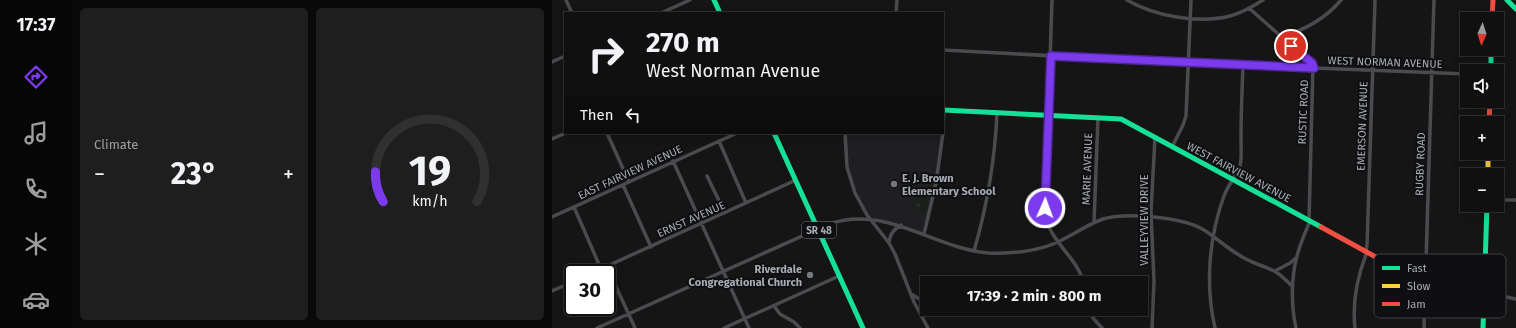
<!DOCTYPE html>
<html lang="en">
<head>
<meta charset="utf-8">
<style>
  body { margin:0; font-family:"Fira Sans",sans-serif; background:#1e1e1e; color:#f1f3f6; height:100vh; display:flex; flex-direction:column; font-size:15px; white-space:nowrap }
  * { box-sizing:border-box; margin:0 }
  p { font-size:13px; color:#9c9d9f }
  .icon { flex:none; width:22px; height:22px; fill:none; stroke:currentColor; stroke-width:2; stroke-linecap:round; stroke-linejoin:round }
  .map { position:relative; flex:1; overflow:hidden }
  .side { display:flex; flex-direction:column; gap:8px; padding:8px; background:#090909; width:480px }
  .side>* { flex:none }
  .banner { position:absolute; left:12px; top:12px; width:380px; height:122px; border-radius:0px; box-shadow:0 2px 10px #0003,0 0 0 1px #303030; background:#101010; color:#f1f3f6; overflow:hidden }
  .needle { width:26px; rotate:183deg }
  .fabs { position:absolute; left:908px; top:12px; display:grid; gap:8px }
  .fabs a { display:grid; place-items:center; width:44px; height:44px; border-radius:0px; background:#101010; box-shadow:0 2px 10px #0003,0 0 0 1px #303030; font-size:20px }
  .speed { position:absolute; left:12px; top:264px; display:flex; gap:8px; font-size:20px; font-weight:700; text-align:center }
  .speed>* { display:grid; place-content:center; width:52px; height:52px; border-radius:50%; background:#101010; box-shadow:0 2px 10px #0003,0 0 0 1px #303030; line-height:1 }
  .speed .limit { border:2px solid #111; border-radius:6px; background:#fff; color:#111 }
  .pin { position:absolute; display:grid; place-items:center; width:34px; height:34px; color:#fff; margin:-17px; border:2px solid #fff; border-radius:50%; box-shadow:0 1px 4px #0007 }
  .me { position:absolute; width:44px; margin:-22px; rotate:2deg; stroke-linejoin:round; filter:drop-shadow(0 0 3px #0008) }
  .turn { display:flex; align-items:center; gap:14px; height:84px; padding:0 16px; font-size:18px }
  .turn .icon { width:52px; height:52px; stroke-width:2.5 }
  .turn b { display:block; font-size:28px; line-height:34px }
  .then { display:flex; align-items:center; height:38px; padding:0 16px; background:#0003; gap:8px; font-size:15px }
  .big { font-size:30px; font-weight:700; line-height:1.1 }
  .side .card { flex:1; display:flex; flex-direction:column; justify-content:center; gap:6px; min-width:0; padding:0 14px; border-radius:6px; background:#1e1e1e }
  .side .dial { align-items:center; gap:0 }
  .dial svg { height:104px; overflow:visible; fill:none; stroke:#303030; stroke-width:7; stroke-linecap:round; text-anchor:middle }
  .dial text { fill:#f1f3f6; stroke:none }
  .heat { display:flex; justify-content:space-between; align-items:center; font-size:22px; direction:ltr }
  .side .tiles { flex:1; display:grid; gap:8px; grid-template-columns:repeat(2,1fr) }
  .trip { position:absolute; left:368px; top:276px; width:228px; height:40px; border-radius:0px; background:#101010; box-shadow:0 2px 10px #0003,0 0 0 1px #303030; font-weight:700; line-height:40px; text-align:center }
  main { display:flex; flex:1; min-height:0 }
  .dock { display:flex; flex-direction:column; width:72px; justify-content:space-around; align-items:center; background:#060606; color:#9c9d9f }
  .dock .icon { width:28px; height:28px }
  .dock .selected { color:#7c3aed }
  .dock b { font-size:18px; color:#f1f3f6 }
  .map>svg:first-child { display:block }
  .built { fill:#1f1f21 }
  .grass { fill:url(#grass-tufts) }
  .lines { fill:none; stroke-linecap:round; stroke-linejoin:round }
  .street { stroke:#494b4e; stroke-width:3.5 }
  .fast { stroke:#16e098; stroke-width:5 }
  .slow { stroke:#ffcf43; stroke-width:5 }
  .jam { stroke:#f24e42; stroke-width:5 }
  .route-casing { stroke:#51269a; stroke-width:10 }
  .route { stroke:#7c3aed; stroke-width:7 }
  .poi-dot { fill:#74777c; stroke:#0f0f11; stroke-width:1.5 }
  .labels { text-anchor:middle; stroke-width:4; stroke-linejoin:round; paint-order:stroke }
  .shield { fill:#0f0f11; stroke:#797d83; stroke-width:1 }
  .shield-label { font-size:10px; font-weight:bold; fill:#a7acb4 }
  .street-label { font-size:11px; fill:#a7acb4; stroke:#0f0f11 }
  .poi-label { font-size:11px; font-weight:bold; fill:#a7acb4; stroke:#0f0f11; text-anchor:start }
  .key { fill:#0f0f11; stroke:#3d3e42; stroke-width:1 }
  .key-label { font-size:11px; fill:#a7acb4 }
</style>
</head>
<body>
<main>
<nav class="dock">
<b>17:37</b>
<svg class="icon selected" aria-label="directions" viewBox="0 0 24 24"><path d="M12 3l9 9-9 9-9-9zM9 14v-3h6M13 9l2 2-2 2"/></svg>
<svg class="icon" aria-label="music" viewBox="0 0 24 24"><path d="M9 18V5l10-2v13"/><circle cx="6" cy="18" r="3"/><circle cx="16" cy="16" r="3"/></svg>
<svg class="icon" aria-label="phone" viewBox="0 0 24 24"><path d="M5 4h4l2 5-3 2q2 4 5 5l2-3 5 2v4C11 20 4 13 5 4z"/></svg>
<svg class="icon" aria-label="climate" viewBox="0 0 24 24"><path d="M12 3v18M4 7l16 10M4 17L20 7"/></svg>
<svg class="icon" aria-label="car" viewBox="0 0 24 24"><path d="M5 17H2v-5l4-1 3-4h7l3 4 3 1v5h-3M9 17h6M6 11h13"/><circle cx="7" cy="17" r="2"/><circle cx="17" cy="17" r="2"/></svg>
</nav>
<section class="side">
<div class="tiles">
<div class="card"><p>Climate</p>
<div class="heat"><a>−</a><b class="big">23°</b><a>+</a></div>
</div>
<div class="card dial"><svg viewBox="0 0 100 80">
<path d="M14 69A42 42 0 1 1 86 69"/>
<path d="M14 69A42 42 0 0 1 8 46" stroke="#7c3aed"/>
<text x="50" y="56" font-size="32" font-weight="700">19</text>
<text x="50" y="72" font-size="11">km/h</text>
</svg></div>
</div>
</section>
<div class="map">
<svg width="964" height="328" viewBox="0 0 964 328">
  <defs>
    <pattern id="grass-tufts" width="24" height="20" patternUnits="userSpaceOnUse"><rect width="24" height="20" fill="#1a1f1a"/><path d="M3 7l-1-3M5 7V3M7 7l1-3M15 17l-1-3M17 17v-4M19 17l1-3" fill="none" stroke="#383d39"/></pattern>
  </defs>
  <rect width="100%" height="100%" fill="#151515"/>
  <path class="built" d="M 293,133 L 391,133 L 390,148 L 372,234 L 318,220 L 307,202 L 297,175 Z"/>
  <path class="grass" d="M 365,193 L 379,193 L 374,213 L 364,212 Z"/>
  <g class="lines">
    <path class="street" d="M 14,0 L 20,13
      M 500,0 L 493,213 C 497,242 524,255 532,283
      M 575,0 C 602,16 646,24 678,16 C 690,13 700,7 711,0
      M 697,8 L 761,65 L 757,221
      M 109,13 L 138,0
      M 344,13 L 345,0
      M 729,37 C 753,30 773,19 789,0
      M 391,50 L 636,63 L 915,74
      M 0,62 L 13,56
      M 391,131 L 392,110
      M 55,133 L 77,182
      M 293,133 L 295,167 L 303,193 L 315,215 L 337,243 L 343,254 L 362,302 L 376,328
      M 0,139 L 14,133
      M 167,141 L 194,203
      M 620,147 L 631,125 L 634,116 L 639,0
      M 121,161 L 197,328
      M 155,176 L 173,213
      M 71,185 L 99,247
      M 945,200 L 964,200
      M 22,207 L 49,269
      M 0,217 L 185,133
      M 542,223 L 546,117
      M 372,234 L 384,183 L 391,133
      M 337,243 C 338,234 341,230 349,225
      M 422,251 C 435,206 443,160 445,113
      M 814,251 L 815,245 L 823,0
      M 55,267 L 83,328
      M 723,271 L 738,263 L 745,257
      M 40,273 L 244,180
      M 0,291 L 21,282
      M 932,292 L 964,299
      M 361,295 L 375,304
      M 222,306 L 228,314 L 242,322 L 248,328
      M 536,309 L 541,318 L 550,328
      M 370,317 L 372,309 L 375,306
      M 45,328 L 277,224 C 334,204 382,249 437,253 C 460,254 488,251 508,241 C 523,234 536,224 551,219 C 574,212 631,217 652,230 C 666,239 678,251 694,259 C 703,264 715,267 724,272 C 730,276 735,281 740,286
      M 172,328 L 287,276
      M 600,328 L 602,281 L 599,212 L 603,137
      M 663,328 C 653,285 657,237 672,196 C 676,185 684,176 688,166 C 690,158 689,147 689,139 C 689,114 690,90 691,65
      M 744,328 C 739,306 739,278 745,256 C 748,244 753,233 758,221
      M 803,328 C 800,301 805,277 815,252
      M 872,328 L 882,0"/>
    <path class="fast" d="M 162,0 L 168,13
      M 955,0 L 964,9
      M 939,49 L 939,71
      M 391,110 L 569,119 L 769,227
      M 222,133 L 311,328
      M 931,328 L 935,205"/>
    <path class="slow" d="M 936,153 L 936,175"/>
    <path class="jam" d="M 940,19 L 941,0
      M 937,123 L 938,101
      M 769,227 L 842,267 L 856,272 L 932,292"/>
  </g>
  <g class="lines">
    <g class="route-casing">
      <path id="route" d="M 493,208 L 499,56 L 762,68 L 760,63 L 739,46"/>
    </g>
    <use href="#route" class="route"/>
  </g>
  <g class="poi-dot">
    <circle cx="342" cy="184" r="4"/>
    <circle cx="258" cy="275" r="4"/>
  </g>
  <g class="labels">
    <rect class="shield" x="250" y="222" width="34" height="16" rx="3"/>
    <g class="shield-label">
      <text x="267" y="234">SR 48</text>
    </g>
    <g class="street-label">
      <text transform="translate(833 62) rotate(2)" y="4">WEST NORMAN AVENUE</text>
      <text transform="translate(751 112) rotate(-88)" y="4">RUSTIC ROAD</text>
      <text transform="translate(810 126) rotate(-88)" y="4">EMERSON AVENUE</text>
      <text transform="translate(868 164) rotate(-88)" y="4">RUGBY ROAD</text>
      <text transform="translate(535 169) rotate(-88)" y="4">MARIE AVENUE</text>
      <text transform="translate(78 172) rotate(-25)" y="4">EAST FAIRVIEW AVENUE</text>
      <text transform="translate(687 172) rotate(28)" y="4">WEST FAIRVIEW AVENUE</text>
      <text transform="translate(139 219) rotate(-24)" y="4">ERNST AVENUE</text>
      <text transform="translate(592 220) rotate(-90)" y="4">VALLEYVIEW DRIVE</text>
    </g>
    <g class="poi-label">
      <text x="350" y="182">E. J. Brown<tspan x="350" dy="13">Elementary School</tspan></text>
      <text x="250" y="273" text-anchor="end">Riverdale<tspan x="250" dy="13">Congregational Church</tspan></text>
    </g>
  </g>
  <rect x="822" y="254" width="132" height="64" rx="6" class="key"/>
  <rect x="830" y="266" width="18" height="4" fill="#16e098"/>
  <rect x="830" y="284" width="18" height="4" fill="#ffcf43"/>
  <rect x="830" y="302" width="18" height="4" fill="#f24e42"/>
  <g class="key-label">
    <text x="855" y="272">Fast</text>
    <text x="855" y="290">Slow</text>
    <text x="855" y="308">Jam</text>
  </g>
</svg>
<div class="fabs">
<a><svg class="needle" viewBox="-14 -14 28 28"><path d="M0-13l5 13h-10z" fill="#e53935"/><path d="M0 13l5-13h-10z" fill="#9c9d9f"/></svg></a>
<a><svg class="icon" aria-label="sound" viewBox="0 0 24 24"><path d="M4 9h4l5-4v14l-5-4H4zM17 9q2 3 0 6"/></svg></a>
<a>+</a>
<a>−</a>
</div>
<div class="speed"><div class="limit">30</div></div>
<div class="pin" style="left:739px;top:46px;background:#d93025"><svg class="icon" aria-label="arrive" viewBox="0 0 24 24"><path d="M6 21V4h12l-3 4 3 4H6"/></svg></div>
<svg class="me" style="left:493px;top:208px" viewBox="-20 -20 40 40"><circle r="17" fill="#7c3aed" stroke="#fff" stroke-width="3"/><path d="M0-11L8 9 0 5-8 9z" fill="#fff"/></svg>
<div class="trip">17:39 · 2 min · 800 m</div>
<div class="banner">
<div class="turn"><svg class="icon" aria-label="right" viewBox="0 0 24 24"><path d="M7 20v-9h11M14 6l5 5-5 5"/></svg><div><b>270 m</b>West Norman Avenue</div></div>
<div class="then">Then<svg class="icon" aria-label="left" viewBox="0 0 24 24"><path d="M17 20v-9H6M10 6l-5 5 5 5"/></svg></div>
</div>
</div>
</main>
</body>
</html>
